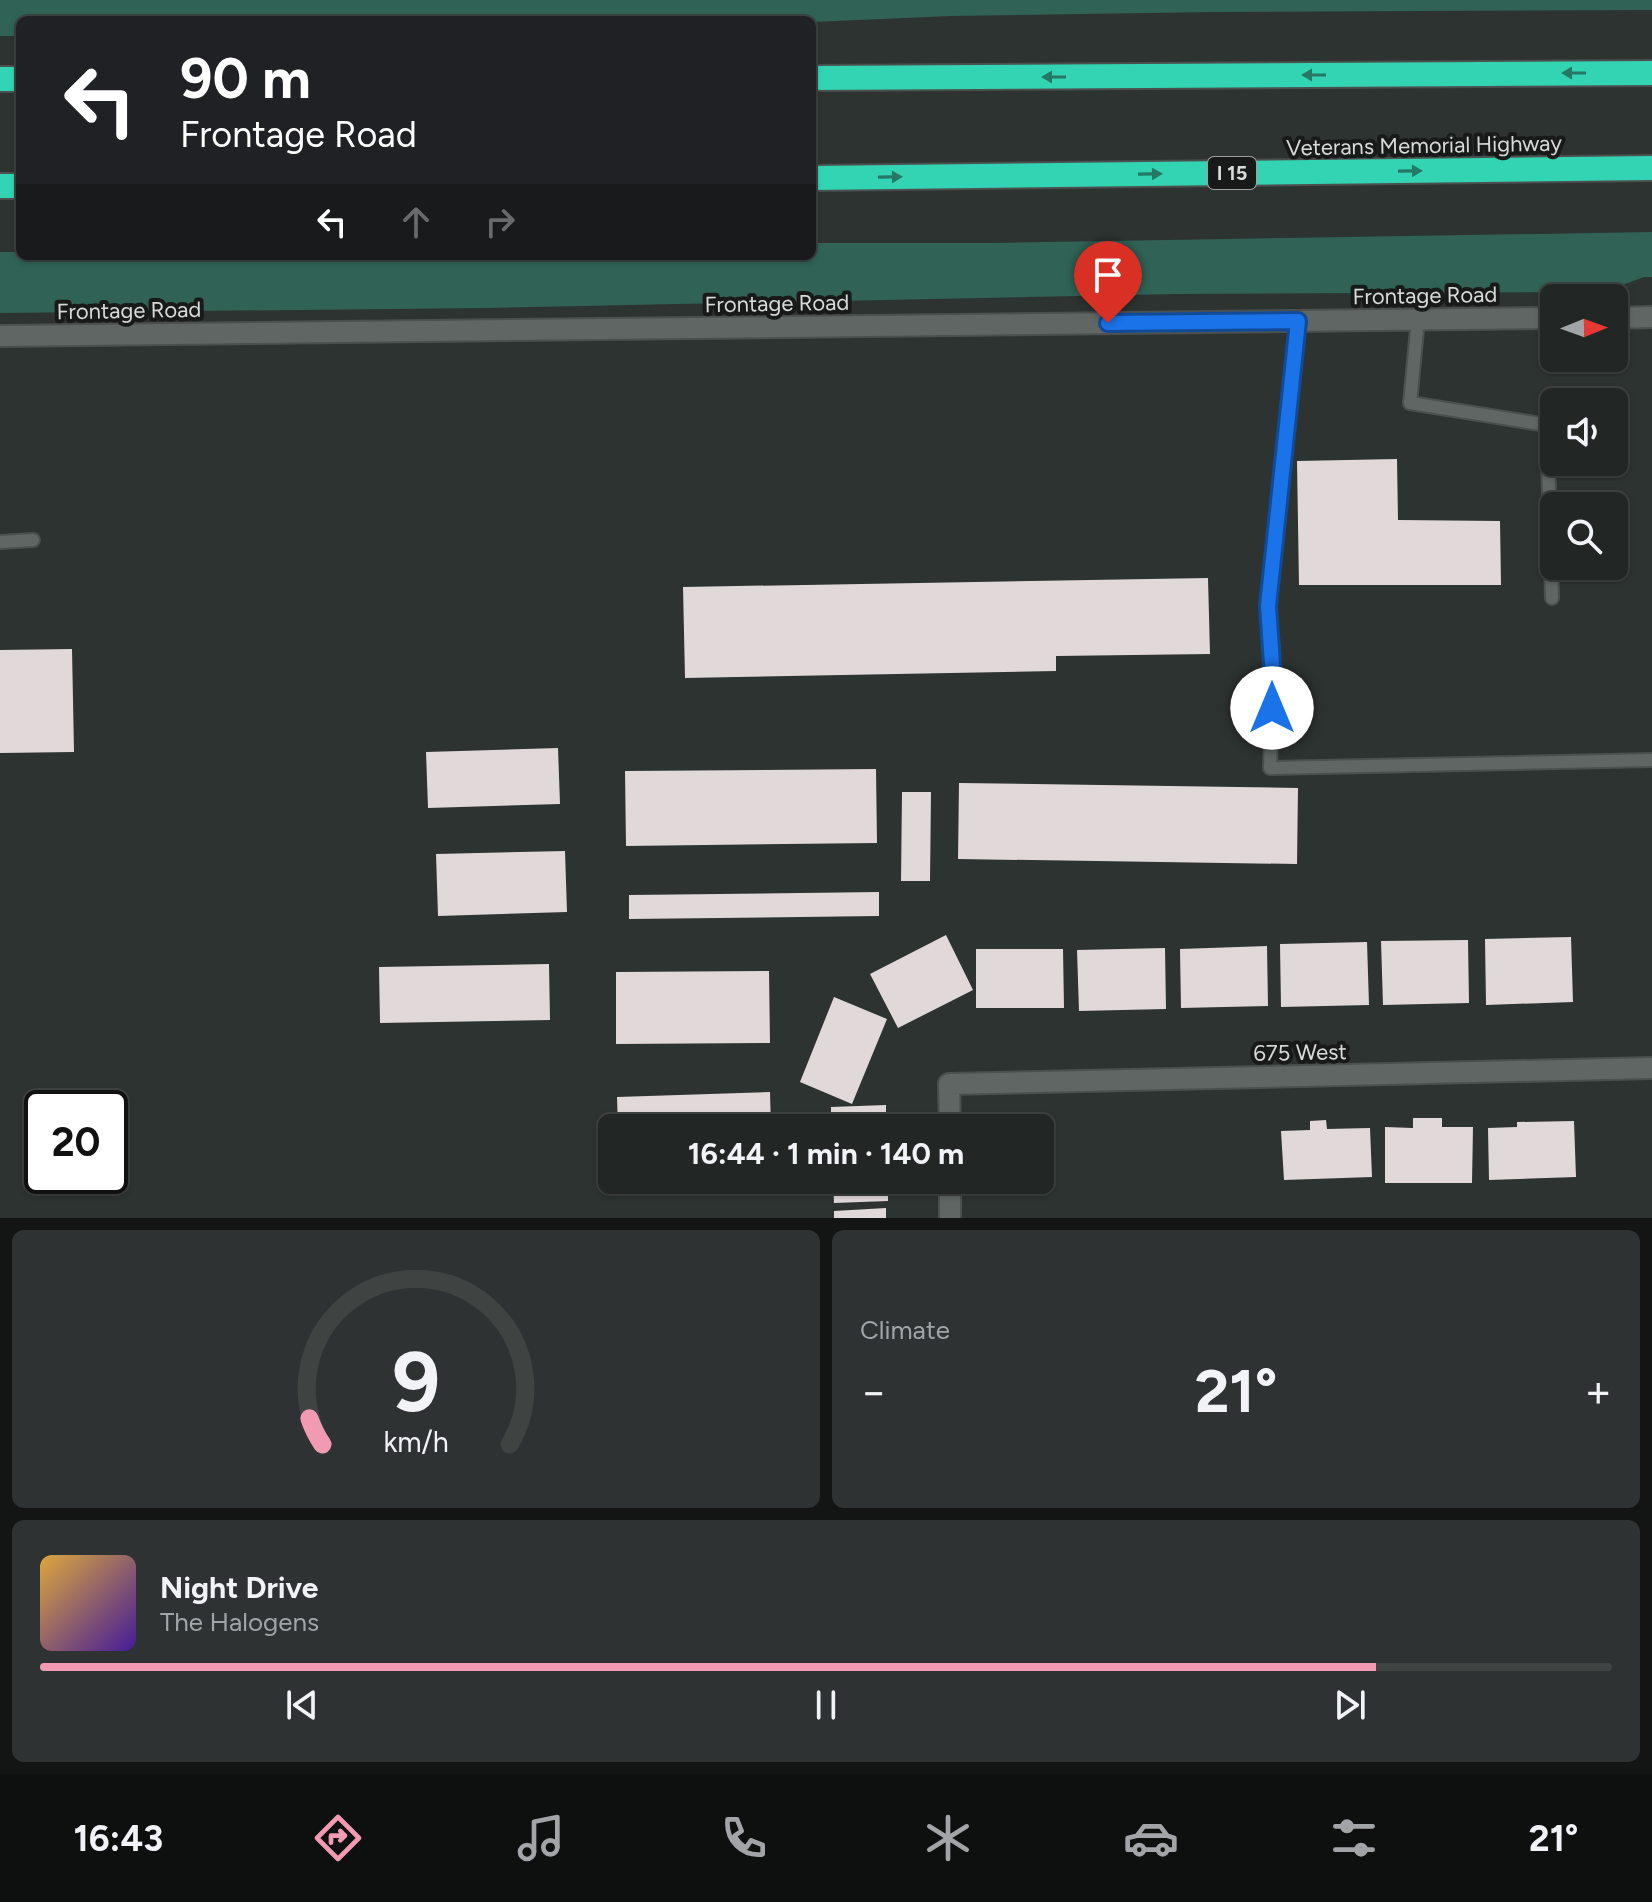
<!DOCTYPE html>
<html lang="en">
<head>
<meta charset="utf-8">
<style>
  body { margin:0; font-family:Figtree,sans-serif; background:#2e3232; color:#f1f3f6; height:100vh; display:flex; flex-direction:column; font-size:30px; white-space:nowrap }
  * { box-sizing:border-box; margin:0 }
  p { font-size:26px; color:#a2a5a7 }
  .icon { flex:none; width:44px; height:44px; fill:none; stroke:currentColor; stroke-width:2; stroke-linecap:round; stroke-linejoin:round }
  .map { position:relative; height:1218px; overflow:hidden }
  .sheet { display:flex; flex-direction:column; gap:12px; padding:12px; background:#131514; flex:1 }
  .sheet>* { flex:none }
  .top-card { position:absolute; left:16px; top:16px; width:800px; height:244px; border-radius:12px; box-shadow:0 2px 6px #0004,0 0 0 2px #3f4342; background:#202124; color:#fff; overflow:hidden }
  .needle { width:52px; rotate:89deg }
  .buttons { position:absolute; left:1540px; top:284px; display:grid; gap:16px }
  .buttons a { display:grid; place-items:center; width:88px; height:88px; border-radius:12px; background:#222625; box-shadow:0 2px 6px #0004,0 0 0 2px #3f4342; font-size:40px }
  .speed { position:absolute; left:24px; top:1090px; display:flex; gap:16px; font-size:40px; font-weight:700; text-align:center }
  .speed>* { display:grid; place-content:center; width:104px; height:104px; border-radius:50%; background:#222625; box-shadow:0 2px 6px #0004,0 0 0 2px #3f4342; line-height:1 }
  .speed .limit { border:4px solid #111; border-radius:12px; background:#fff; color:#111 }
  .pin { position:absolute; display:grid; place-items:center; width:68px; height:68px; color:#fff; margin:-82px -34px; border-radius:50% 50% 50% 0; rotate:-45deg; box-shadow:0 0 8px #0007 }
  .pin .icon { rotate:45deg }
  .me { position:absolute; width:88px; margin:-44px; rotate:0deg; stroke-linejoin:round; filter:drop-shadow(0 0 6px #0008) }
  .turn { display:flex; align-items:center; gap:28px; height:168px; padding:0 32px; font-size:36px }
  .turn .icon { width:104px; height:104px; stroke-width:2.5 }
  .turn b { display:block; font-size:56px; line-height:68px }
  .lanes { display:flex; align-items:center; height:76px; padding:0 32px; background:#0003; justify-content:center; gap:40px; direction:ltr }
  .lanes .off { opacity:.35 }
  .big { font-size:60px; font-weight:700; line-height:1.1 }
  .sheet .tile { flex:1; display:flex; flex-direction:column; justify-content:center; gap:12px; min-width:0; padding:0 28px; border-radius:12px; background:#2e3232 }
  .sheet .dial { align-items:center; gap:0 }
  .dial svg { height:208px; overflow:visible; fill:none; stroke:#3f4342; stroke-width:7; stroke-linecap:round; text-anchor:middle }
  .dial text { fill:#f1f3f6; stroke:none }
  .song { display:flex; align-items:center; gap:24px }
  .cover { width:96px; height:96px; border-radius:12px; background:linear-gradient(135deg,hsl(40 70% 55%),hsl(260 70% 35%)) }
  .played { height:8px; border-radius:4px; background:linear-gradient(90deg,#f19ab1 85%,#3f4342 85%) }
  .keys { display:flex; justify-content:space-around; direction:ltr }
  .heat { display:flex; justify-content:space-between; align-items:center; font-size:44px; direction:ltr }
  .sheet .tiles { flex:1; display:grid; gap:12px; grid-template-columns:1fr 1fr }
  .tile:last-child { grid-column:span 2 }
  .trip { position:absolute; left:598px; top:1114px; width:456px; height:80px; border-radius:12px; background:#222625; box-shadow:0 2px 6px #0004,0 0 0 2px #3f4342; font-weight:700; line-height:80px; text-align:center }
  .menu { display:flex; height:128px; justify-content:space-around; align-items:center; background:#0e0f0f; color:#a2a5a7 }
  .menu .icon { width:56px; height:56px }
  .menu .active { color:#f19ab1 }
  .menu b { font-size:36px; color:#f1f3f6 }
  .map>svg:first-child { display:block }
  .green { fill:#306256 }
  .building { fill:#e1d8da }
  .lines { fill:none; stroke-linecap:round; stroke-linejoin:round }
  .service-casing { stroke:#4b504e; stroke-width:16 }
  .minor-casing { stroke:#4b504e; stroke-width:24 }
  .tertiary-casing { stroke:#4b504e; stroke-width:24 }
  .motorway-casing { stroke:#4b504e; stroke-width:28 }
  .service { stroke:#5f6664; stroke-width:12 }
  .minor { stroke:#5f6664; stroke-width:20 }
  .tertiary { stroke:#5f6664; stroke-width:20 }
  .motorway { stroke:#33d4b3; stroke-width:24 }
  .oneway { fill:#257766 }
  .route-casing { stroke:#114b97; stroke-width:20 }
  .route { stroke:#1a73e8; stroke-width:14 }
  .labels { text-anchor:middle; stroke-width:8; stroke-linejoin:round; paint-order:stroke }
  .shield { fill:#171a19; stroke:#9da09f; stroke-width:2 }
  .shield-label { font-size:20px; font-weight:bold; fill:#d6dad8 }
  .street-label { font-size:22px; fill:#d6dad8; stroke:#171a19 }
</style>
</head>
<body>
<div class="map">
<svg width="1652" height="1218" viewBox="0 0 1652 1218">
  <rect width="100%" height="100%" fill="#2d3331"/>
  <path class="green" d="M 0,0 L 1652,0 L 1652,10 L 1215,12 L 951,16 L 812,22 L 20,20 L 20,36 L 0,36 Z
    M 1652,232 L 1652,277 L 1644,277 L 1604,292 L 1176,294 L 486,308 L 0,313 L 0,252 L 20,252 L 20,256 L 812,256 L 812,243 L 992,243 Z"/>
  <path class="building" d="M 1397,459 L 1398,520 L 1500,521 L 1501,585 L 1299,585 L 1297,461 Z
    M 1208,578 L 1210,654 L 1056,656 L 1056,671 L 685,678 L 683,587 Z
    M 72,649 L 74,752 L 0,753 L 0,650 Z
    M 558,748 L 560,804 L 428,808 L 426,752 Z
    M 876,769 L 877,843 L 626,846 L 625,771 Z
    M 959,783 L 1298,788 L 1297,864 L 958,859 Z
    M 902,792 L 931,792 L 930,881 L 901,881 Z
    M 565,851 L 567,912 L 438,916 L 436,854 Z
    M 879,892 L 879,916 L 629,919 L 629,895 Z
    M 946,935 L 973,990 L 898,1028 L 870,974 Z
    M 1571,937 L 1573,1002 L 1486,1005 L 1485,939 Z
    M 1468,940 L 1469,1003 L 1383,1005 L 1381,941 Z
    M 1367,942 L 1369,1005 L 1281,1007 L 1280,944 Z
    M 1267,946 L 1268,1006 L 1181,1008 L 1180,949 Z
    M 1165,948 L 1166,1009 L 1079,1011 L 1077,950 Z
    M 976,949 L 1063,949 L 1064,1008 L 976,1008 Z
    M 549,964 L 550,1020 L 380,1023 L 379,967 Z
    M 769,971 L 770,1043 L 616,1044 L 616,972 Z
    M 834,997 L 887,1019 L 852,1104 L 800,1082 Z
    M 770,1092 L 771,1128 L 618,1128 L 617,1097 Z
    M 886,1105 L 886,1128 L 831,1128 L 831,1107 Z
    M 1413,1118 L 1442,1118 L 1442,1127 L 1473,1127 L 1472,1183 L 1385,1183 L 1385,1127 L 1413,1128 Z
    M 1326,1120 L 1327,1129 L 1370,1128 L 1372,1177 L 1284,1180 L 1281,1131 L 1310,1130 L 1310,1121 Z
    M 1574,1121 L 1576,1177 L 1489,1180 L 1488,1128 L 1517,1127 L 1517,1122 Z
    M 833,1180 L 888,1180 L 888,1201 L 834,1203 Z
    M 886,1208 L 886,1218 L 834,1218 L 834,1211 Z"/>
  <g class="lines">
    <g class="service-casing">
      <path id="service" d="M 1418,319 L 1410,403 L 1547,425 L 1552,598
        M 1298,321 L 1268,606 L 1273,678 L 1270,768 L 1652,760
        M 0,542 L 33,540"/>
    </g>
    <g class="minor-casing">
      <path id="minor" d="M 950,1128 L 949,1084 L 1652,1068
        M 950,1180 L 950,1218"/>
    </g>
    <g class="tertiary-casing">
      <path id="tertiary" d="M 1614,318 L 1652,317
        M 0,336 L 1554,318"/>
    </g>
    <g class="motorway-casing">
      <path id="motorway" d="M 812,78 L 1652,73
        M 0,79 L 20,79
        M 812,178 L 1652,168
        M 0,186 L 20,186"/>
    </g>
    <use href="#service" class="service"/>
    <use href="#minor" class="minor"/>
    <use href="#tertiary" class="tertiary"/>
    <use href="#motorway" class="motorway"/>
  </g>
  <defs><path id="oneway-solid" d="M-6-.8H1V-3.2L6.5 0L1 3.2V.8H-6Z" transform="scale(2)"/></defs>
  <g class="oneway">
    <use href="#oneway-solid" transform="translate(1574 73) rotate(180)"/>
    <use href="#oneway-solid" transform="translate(1314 75) rotate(180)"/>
    <use href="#oneway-solid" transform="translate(1054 77) rotate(180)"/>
    <use href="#oneway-solid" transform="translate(1410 171) rotate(-1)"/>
    <use href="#oneway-solid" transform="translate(1150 174) rotate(-1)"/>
    <use href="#oneway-solid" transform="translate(890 177) rotate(-1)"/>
  </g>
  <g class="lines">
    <g class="route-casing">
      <path id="route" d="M 1108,323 L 1298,321 L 1268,606 L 1273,678 L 1272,708"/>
    </g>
    <use href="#route" class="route"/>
  </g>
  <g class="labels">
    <rect class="shield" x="1208" y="157" width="48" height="32" rx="6"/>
    <g class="shield-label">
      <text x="1232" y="180">I 15</text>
    </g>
    <g class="street-label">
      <text transform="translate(1424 145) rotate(-1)" y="8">Veterans Memorial Highway</text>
      <text transform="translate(1425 295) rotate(-1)" y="8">Frontage Road</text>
      <text transform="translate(777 303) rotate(-1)" y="8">Frontage Road</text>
      <text transform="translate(129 310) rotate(-1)" y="8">Frontage Road</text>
      <text transform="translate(1300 1052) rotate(-1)" y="8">675 West</text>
    </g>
  </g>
</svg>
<div class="buttons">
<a><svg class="needle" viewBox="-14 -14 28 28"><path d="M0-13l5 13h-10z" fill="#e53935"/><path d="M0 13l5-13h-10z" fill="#a2a5a7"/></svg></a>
<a><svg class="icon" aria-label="sound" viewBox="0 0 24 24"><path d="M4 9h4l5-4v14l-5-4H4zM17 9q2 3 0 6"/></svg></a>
<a><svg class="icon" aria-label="search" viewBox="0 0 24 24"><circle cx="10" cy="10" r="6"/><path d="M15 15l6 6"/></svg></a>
</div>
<div class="speed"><div class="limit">20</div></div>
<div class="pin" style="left:1108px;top:323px;background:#d93025"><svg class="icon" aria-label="arrive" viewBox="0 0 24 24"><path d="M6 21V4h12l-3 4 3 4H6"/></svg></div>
<svg class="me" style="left:1272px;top:708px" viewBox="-20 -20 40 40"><circle r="19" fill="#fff"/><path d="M0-13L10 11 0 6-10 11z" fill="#1a73e8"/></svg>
<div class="trip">16:44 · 1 min · 140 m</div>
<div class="top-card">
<div class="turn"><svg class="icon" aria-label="left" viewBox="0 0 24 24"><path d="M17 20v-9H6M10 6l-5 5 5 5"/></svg><div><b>90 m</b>Frontage Road</div></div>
<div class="lanes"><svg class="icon" aria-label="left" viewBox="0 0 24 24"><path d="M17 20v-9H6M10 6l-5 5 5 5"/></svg><svg class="icon off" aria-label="ahead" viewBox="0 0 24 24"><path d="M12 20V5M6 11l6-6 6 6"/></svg><svg class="icon off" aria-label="right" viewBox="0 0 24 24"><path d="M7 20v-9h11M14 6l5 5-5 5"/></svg></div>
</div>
</div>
<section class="sheet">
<div class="tiles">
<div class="tile dial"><svg viewBox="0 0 100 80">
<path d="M14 69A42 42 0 1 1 86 69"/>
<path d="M14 69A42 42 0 0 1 9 59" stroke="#f19ab1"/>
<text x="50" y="56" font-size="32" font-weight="700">9</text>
<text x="50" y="72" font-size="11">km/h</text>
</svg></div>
<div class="tile"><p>Climate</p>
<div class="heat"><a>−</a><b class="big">21°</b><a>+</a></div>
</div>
<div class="tile">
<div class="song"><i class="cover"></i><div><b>Night Drive</b><p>The Halogens</p></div></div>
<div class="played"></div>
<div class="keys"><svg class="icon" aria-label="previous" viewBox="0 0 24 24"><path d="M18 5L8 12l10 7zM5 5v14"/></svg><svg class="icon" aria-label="pause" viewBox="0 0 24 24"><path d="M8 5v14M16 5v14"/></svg><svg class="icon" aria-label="next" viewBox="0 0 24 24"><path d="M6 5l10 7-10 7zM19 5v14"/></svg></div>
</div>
</div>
</section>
<nav class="menu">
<b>16:43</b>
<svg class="icon active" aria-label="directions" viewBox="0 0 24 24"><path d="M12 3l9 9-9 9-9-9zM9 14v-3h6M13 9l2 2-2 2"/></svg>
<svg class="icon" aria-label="music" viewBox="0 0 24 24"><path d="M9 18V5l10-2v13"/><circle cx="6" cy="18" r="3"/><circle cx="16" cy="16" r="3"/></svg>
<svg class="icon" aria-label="phone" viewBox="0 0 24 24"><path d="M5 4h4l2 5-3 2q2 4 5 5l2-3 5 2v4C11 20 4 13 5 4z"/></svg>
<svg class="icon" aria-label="climate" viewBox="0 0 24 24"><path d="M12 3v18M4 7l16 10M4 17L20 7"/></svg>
<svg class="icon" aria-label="car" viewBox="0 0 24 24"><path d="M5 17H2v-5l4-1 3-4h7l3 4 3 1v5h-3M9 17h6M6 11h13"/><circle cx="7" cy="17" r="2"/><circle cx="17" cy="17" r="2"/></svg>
<svg class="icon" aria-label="filters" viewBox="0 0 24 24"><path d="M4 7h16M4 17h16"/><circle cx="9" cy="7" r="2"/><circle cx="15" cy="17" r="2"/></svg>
<b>21°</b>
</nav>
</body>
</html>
